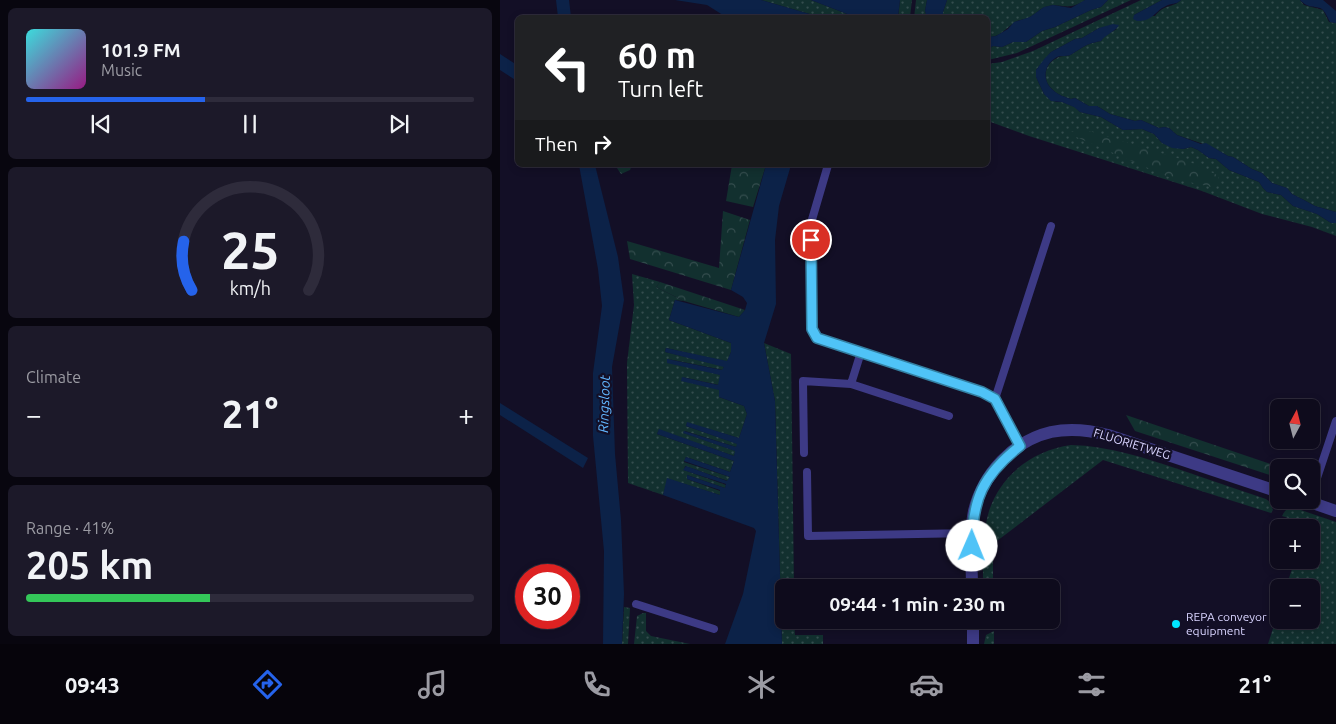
<!DOCTYPE html>
<html lang="en">
<head>
<meta charset="utf-8">
<style>
  body { margin:0; font-family:Ubuntu,sans-serif; background:#1c1929; color:#f1f3f6; height:100vh; display:flex; flex-direction:column; font-size:19px; white-space:nowrap }
  * { box-sizing:border-box; margin:0 }
  p { font-size:16px; color:#9b9ba3 }
  .icon { flex:none; width:28px; height:28px; fill:none; stroke:currentColor; stroke-width:2; stroke-linecap:round; stroke-linejoin:round }
  .map { position:relative; flex:1; overflow:hidden }
  .drawer { display:flex; flex-direction:column; gap:8px; padding:8px; background:#08060f; width:500px }
  .drawer>* { flex:none }
  .banner { position:absolute; left:15px; top:15px; width:475px; height:152px; border-radius:8px; box-shadow:0 2px 8px #0003,0 0 0 1px #2e2b3b; background:#202124; color:#fff; overflow:hidden }
  .needle { width:32px; rotate:7deg }
  .controls { position:absolute; left:770px; top:399px; display:grid; gap:10px }
  .controls a { display:grid; place-items:center; width:50px; height:50px; border-radius:8px; background:#0e0b1c; box-shadow:0 2px 8px #0003,0 0 0 1px #2e2b3b; font-size:25px }
  .speed { position:absolute; left:15px; top:564px; display:flex; gap:10px; font-size:25px; font-weight:700; text-align:center }
  .speed>* { display:grid; place-content:center; width:65px; height:65px; border-radius:50%; background:#0e0b1c; box-shadow:0 2px 8px #0003,0 0 0 1px #2e2b3b; line-height:1 }
  .speed .limit { border:8px solid #d22; background:#fff; color:#111 }
  .pin { position:absolute; display:grid; place-items:center; width:42px; height:42px; color:#fff; margin:-21px; border:2px solid #fff; border-radius:50%; box-shadow:0 1px 5px #0007 }
  .me { position:absolute; width:55px; margin:-28px; rotate:1deg; stroke-linejoin:round; filter:drop-shadow(0 0 4px #0008) }
  .turn { display:flex; align-items:center; gap:18px; height:105px; padding:0 20px; font-size:22px }
  .turn .icon { width:65px; height:65px; stroke-width:2.5 }
  .turn b { display:block; font-size:35px; line-height:42px }
  .then { display:flex; align-items:center; height:48px; padding:0 20px; background:#0003; gap:10px; font-size:19px }
  .big { font-size:38px; font-weight:600; line-height:1.1 }
  .drawer .widget { flex:1; display:flex; flex-direction:column; justify-content:center; gap:8px; min-width:0; padding:0 18px; border-radius:8px; background:#1c1929 }
  .drawer .dial { align-items:center; gap:0 }
  .dial svg { height:130px; overflow:visible; fill:none; stroke:#2e2b3b; stroke-width:7; stroke-linecap:round; text-anchor:middle }
  .dial text { fill:#f1f3f6; stroke:none }
  .song { display:flex; align-items:center; gap:15px }
  .cover { width:60px; height:60px; border-radius:8px; background:linear-gradient(135deg,hsl(180 70% 55%),hsl(310 70% 35%)) }
  .played { height:5px; border-radius:2px; background:linear-gradient(90deg,#2563eb 40%,#2e2b3b 40%) }
  .keys { display:flex; justify-content:space-around; direction:ltr }
  .heat { display:flex; justify-content:space-between; align-items:center; font-size:28px; direction:ltr }
  .charge { height:8px; border-radius:4px; background:linear-gradient(90deg,#34c759 41%,#2e2b3b 0) }
  .trip { position:absolute; left:275px; top:579px; width:285px; height:50px; border-radius:8px; background:#0e0b1c; box-shadow:0 2px 8px #0003,0 0 0 1px #2e2b3b; font-weight:600; line-height:50px; text-align:center }
  .dock { display:flex; height:80px; justify-content:space-around; align-items:center; background:#06040b; color:#9b9ba3 }
  .dock .icon { width:35px; height:35px }
  .dock .current { color:#2563eb }
  .dock b { font-size:22px; color:#f1f3f6 }
  main { display:flex; flex:1; min-height:0 }
  .map>svg:first-child { display:block }
  .grass { fill:url(#grass-dots) }
  .forest { fill:url(#forest-crowns) }
  .water { fill:#0c2248 }
  .lines { fill:none; stroke-linecap:round; stroke-linejoin:round }
  .service { stroke:#3d3a85; stroke-width:8 }
  .minor { stroke:#3d3a85; stroke-width:12 }
  .route-casing { stroke:#337fa1; stroke-width:12 }
  .route { stroke:#4fc3f7; stroke-width:9 }
  .poi-dot { fill:#00e5ff; stroke:#130f26; stroke-width:2 }
  .labels { text-anchor:middle; stroke-width:4.5; stroke-linejoin:round; paint-order:stroke }
  .street-label { font-size:12px; fill:#d9d4ff; stroke:#130f26 }
  .poi-label { font-size:12px; fill:#d9d4ff; stroke:#130f26; text-anchor:start }
  .water-label { font-size:14px; font-style:italic; fill:#62b6ff; stroke:#130f26 }
</style>
</head>
<body>
<main>
<section class="drawer">
<div class="widget">
<div class="song"><i class="cover"></i><div><b>101.9 FM</b><p>Music</p></div></div>
<div class="played"></div>
<div class="keys"><svg class="icon" aria-label="previous" viewBox="0 0 24 24"><path d="M18 5L8 12l10 7zM5 5v14"/></svg><svg class="icon" aria-label="pause" viewBox="0 0 24 24"><path d="M8 5v14M16 5v14"/></svg><svg class="icon" aria-label="next" viewBox="0 0 24 24"><path d="M6 5l10 7-10 7zM19 5v14"/></svg></div>
</div>
<div class="widget dial"><svg viewBox="0 0 100 80">
<path d="M14 69A42 42 0 1 1 86 69"/>
<path d="M14 69A42 42 0 0 1 9 39" stroke="#2563eb"/>
<text x="50" y="56" font-size="32" font-weight="700">25</text>
<text x="50" y="72" font-size="11">km/h</text>
</svg></div>
<div class="widget"><p>Climate</p>
<div class="heat"><a>−</a><b class="big">21°</b><a>+</a></div>
</div>
<div class="widget"><p>Range · 41%</p><b class="big">205 km</b><div class="charge"></div></div>
</section>
<div class="map">
<svg width="836" height="644" viewBox="0 0 836 644">
  <defs>
    <pattern id="grass-dots" width="8" height="8" patternUnits="userSpaceOnUse" patternTransform="scale(1.25)"><rect width="8" height="8" fill="#12302f"/><path d="M2 2h.1M6 6h.1" fill="none" stroke="#344d4e" stroke-width="1.8" stroke-linecap="round"/></pattern>
    <pattern id="forest-crowns" width="20" height="18" patternUnits="userSpaceOnUse" patternTransform="scale(1.25)"><rect width="20" height="18" fill="#12302f"/><path d="M2 6a3 3 0 1 1 6 0M12 15a3 3 0 1 1 6 0" fill="none" stroke="#344d4e"/></pattern>
  </defs>
  <rect width="100%" height="100%" fill="#130f26"/>
  <path class="grass" d="M 261,0 L 311,0 L 355,17 L 320,17 Z
    M 400,0 L 412,0 L 410,17 L 398,18 Z
    M 416,0 L 427,0 L 425,11 L 427,17 L 414,18 Z
    M 447,0 L 585,0 C 566,13 560,1 545,7 C 538,10 533,17 525,19 C 521,20 517,20 514,23 C 505,29 500,37 488,37 L 488,18 L 443,18 L 443,12 Z
    M 608,0 L 631,0 L 517,53 L 488,60 L 488,49 L 493,46 L 502,47 L 513,42 L 526,42 L 542,31 L 555,27 L 591,10 L 601,7 Z
    M 641,0 L 662,0 L 634,15 L 655,16 C 664,4 673,8 681,0 L 800,0 L 804,5 L 823,10 L 829,22 L 836,23 L 836,212 L 815,206 L 804,200 L 792,194 L 787,188 L 772,183 L 762,173 L 752,169 L 733,157 L 728,156 L 712,147 L 677,135 L 669,128 L 664,127 L 659,128 L 641,120 L 635,121 L 610,114 L 597,106 L 589,106 L 575,98 L 571,99 C 565,97 558,95 553,90 C 542,81 543,65 557,58 C 561,55 568,57 572,54 C 584,47 585,44 601,41 L 604,36 L 617,29 L 599,28 L 582,38 L 575,39 L 551,52 L 536,70 L 536,77 L 544,94 L 556,102 L 562,102 L 575,107 L 580,112 L 601,117 L 623,130 L 642,129 L 654,134 L 662,143 L 683,149 L 691,147 L 698,150 L 709,158 L 716,159 L 729,170 L 759,182 L 763,188 L 767,192 L 781,195 L 793,206 L 817,214 L 831,223 L 836,223 L 836,236 L 812,227 L 762,214 L 702,191 L 529,136 L 488,121 L 488,64 L 502,62 L 533,51 Z
    M 132,274 L 160,282 L 156,287 L 184,301 L 175,300 L 169,320 L 231,343 L 231,352 L 227,362 L 166,348 L 165,352 L 224,366 L 223,370 L 168,359 L 221,375 L 219,385 L 182,377 L 220,390 L 219,397 L 244,406 L 247,414 L 239,438 L 187,423 L 186,426 L 238,444 L 236,447 L 185,431 L 184,433 L 236,451 L 234,456 L 159,430 L 157,434 L 234,461 L 230,472 L 186,457 L 184,462 L 230,477 L 228,481 L 185,466 L 184,470 L 226,485 L 225,488 L 187,475 L 187,479 L 220,491 L 220,495 L 168,479 L 163,495 L 128,483 L 127,363 L 134,305 Z
    M 264,343 L 291,354 L 294,587 L 284,588 L 284,620 L 294,620 L 295,635 L 323,635 L 323,644 L 282,644 L 275,401 Z
    M 571,445 C 610,446 645,458 681,470 C 709,480 737,489 766,499 L 770,502 L 773,510 L 771,513 L 603,460 L 493,544 L 493,587 L 483,587 C 483,562 482,535 489,511 C 501,474 534,450 571,445 Z
    M 789,508 L 795,508 L 836,522 L 836,644 L 768,644 L 779,610 L 779,620 L 811,620 L 811,588 L 786,587 L 795,560 L 811,560 L 811,528 L 806,527 L 807,524 L 782,516 L 785,511 Z
    M 124,607 L 130,608 L 128,644 L 122,644 Z
    M 143,613 L 146,613 L 146,631 L 151,636 L 190,644 L 134,644 L 137,616 Z
    M 494,631 L 494,644 L 484,644 L 486,635 Z"/>
  <path class="forest" d="M 583,129 L 690,162 L 719,176 L 716,188 L 671,178 L 567,133 Z
    M 115,165 L 132,165 L 130,170 L 121,174 Z
    M 232,165 L 266,165 L 253,207 L 226,201 Z
    M 223,211 L 250,220 L 231,290 L 130,259 L 127,241 L 219,268 Z
    M 160,282 L 245,310 L 239,317 L 184,301 L 156,287 Z
    M 626,415 L 779,467 L 779,478 L 635,431 Z"/>
  <path class="water" d="M 56,0 L 69,0 L 71,17 L 58,17 Z
    M 175,0 L 261,0 L 320,17 L 226,17 L 207,5 Z
    M 311,0 L 400,0 L 398,17 L 355,17 Z
    M 427,0 L 447,0 L 443,12 L 443,17 L 427,17 L 425,11 Z
    M 585,0 L 608,0 L 601,7 L 591,10 L 555,27 L 542,31 L 526,42 L 513,42 L 502,47 L 493,46 L 488,49 L 488,37 L 496,36 L 508,29 L 514,22 L 530,17 L 544,7 L 553,5 L 571,8 Z
    M 662,0 L 681,0 C 676,5 671,3 666,6 C 653,12 654,21 637,21 L 633,19 L 634,15 Z
    M 800,0 L 823,0 L 836,11 L 836,23 L 830,22 C 828,19 826,13 823,10 C 819,5 809,10 800,0 Z
    M 613,24 L 619,25 C 615,32 606,34 601,41 C 585,44 584,47 572,54 C 568,57 561,55 557,57 C 543,65 542,81 553,90 C 558,95 565,97 571,99 L 575,98 L 589,106 L 597,106 L 610,114 L 635,121 L 641,120 L 659,128 L 664,127 L 669,128 L 677,135 L 701,144 L 706,143 L 728,156 L 733,157 L 752,169 L 762,173 L 772,183 L 787,188 L 792,194 L 804,200 L 815,206 L 836,212 L 836,223 L 831,223 L 817,214 L 793,206 L 781,195 L 767,192 L 763,188 L 759,182 L 729,170 L 716,159 L 709,158 L 698,150 L 691,147 L 683,149 L 672,148 L 662,143 L 654,134 L 642,129 L 623,130 L 601,117 L 580,112 L 574,107 L 562,102 L 551,101 L 544,94 L 536,77 L 536,70 L 545,58 L 551,52 L 575,39 L 582,38 L 599,28 Z
    M 0,54 L 17,65 L 17,81 L 0,70 Z
    M 79,165 L 95,165 L 118,257 L 124,300 L 112,367 L 115,454 L 121,520 L 124,594 L 122,644 L 103,644 L 104,551 L 93,436 L 93,373 L 102,306 L 98,269 Z
    M 266,165 L 291,165 L 279,206 L 275,240 L 276,304 L 264,343 L 275,401 L 282,644 L 225,644 L 243,594 L 256,531 L 254,528 L 163,495 L 167,478 L 220,495 L 220,490 L 187,479 L 187,475 L 225,488 L 226,484 L 183,470 L 186,466 L 227,481 L 230,477 L 184,461 L 186,457 L 230,472 L 234,461 L 157,434 L 159,429 L 234,456 L 235,451 L 183,433 L 184,431 L 236,447 L 237,444 L 186,426 L 187,422 L 239,438 L 247,414 L 244,406 L 219,397 L 219,390 L 181,381 L 182,377 L 218,385 L 220,375 L 167,363 L 167,359 L 222,370 L 224,367 L 165,352 L 166,348 L 227,361 L 231,352 L 231,343 L 169,320 L 175,300 L 239,317 L 245,310 L 247,303 L 243,297 L 231,290 Z
    M 0,403 L 88,458 L 83,468 L 0,415 Z"/>
  <g class="lines">
    <path class="service" d="M 328,165 L 311,223 L 312,329 L 317,338 L 482,392 L 495,399 L 520,446
      M 351,384 L 361,352
      M 495,399 L 551,226
      M 304,453 L 303,381 L 351,384 L 449,416
      M 307,472 L 308,536 L 472,533
      M 811,496 L 836,421
      M 136,604 L 214,629"/>
    <path class="minor" d="M 804,500 L 836,511
      M 472,588 C 472,563 469,535 474,511 C 483,474 513,441 551,432 C 570,428 589,430 608,435 L 779,492
      M 473,620 L 473,644"/>
  </g>
  <g class="lines">
    <g class="route-casing">
      <path id="route" d="M 311,240 L 312,329 L 317,338 L 482,392 L 495,399 L 520,446 C 483,475 472,499 472,546"/>
    </g>
    <use href="#route" class="route"/>
  </g>
  <circle class="poi-dot" cx="676" cy="624" r="5"/>
  <g class="labels">
    <g class="street-label">
      <text transform="translate(632 444) rotate(17)" y="4">FLUORIETWEG</text>
    </g>
    <g class="poi-label">
      <text x="686" y="621">REPA conveyor<tspan x="686" dy="14">equipment</tspan></text>
    </g>
    <g class="water-label">
      <text transform="translate(104 404) rotate(-88)" y="5">Ringsloot</text>
    </g>
  </g>
</svg>
<div class="controls">
<a><svg class="needle" viewBox="-14 -14 28 28"><path d="M0-13l5 13h-10z" fill="#e53935"/><path d="M0 13l5-13h-10z" fill="#9b9ba3"/></svg></a>
<a><svg class="icon" aria-label="search" viewBox="0 0 24 24"><circle cx="10" cy="10" r="6"/><path d="M15 15l6 6"/></svg></a>
<a>+</a>
<a>−</a>
</div>
<div class="speed"><div class="limit">30</div></div>
<div class="pin" style="left:311px;top:240px;background:#d93025"><svg class="icon" aria-label="arrive" viewBox="0 0 24 24"><path d="M6 21V4h12l-3 4 3 4H6"/></svg></div>
<svg class="me" style="left:472px;top:546px" viewBox="-20 -20 40 40"><circle r="19" fill="#fff"/><path d="M0-13L10 11 0 6-10 11z" fill="#4fc3f7"/></svg>
<div class="trip">09:44 · 1 min · 230 m</div>
<div class="banner">
<div class="turn"><svg class="icon" aria-label="left" viewBox="0 0 24 24"><path d="M17 20v-9H6M10 6l-5 5 5 5"/></svg><div><b>60 m</b>Turn left</div></div>
<div class="then">Then<svg class="icon" aria-label="right" viewBox="0 0 24 24"><path d="M7 20v-9h11M14 6l5 5-5 5"/></svg></div>
</div>
</div>
</main>
<nav class="dock">
<b>09:43</b>
<svg class="icon current" aria-label="directions" viewBox="0 0 24 24"><path d="M12 3l9 9-9 9-9-9zM9 14v-3h6M13 9l2 2-2 2"/></svg>
<svg class="icon" aria-label="music" viewBox="0 0 24 24"><path d="M9 18V5l10-2v13"/><circle cx="6" cy="18" r="3"/><circle cx="16" cy="16" r="3"/></svg>
<svg class="icon" aria-label="phone" viewBox="0 0 24 24"><path d="M5 4h4l2 5-3 2q2 4 5 5l2-3 5 2v4C11 20 4 13 5 4z"/></svg>
<svg class="icon" aria-label="climate" viewBox="0 0 24 24"><path d="M12 3v18M4 7l16 10M4 17L20 7"/></svg>
<svg class="icon" aria-label="car" viewBox="0 0 24 24"><path d="M5 17H2v-5l4-1 3-4h7l3 4 3 1v5h-3M9 17h6M6 11h13"/><circle cx="7" cy="17" r="2"/><circle cx="17" cy="17" r="2"/></svg>
<svg class="icon" aria-label="filters" viewBox="0 0 24 24"><path d="M4 7h16M4 17h16"/><circle cx="9" cy="7" r="2"/><circle cx="15" cy="17" r="2"/></svg>
<b>21°</b>
</nav>
</body>
</html>
